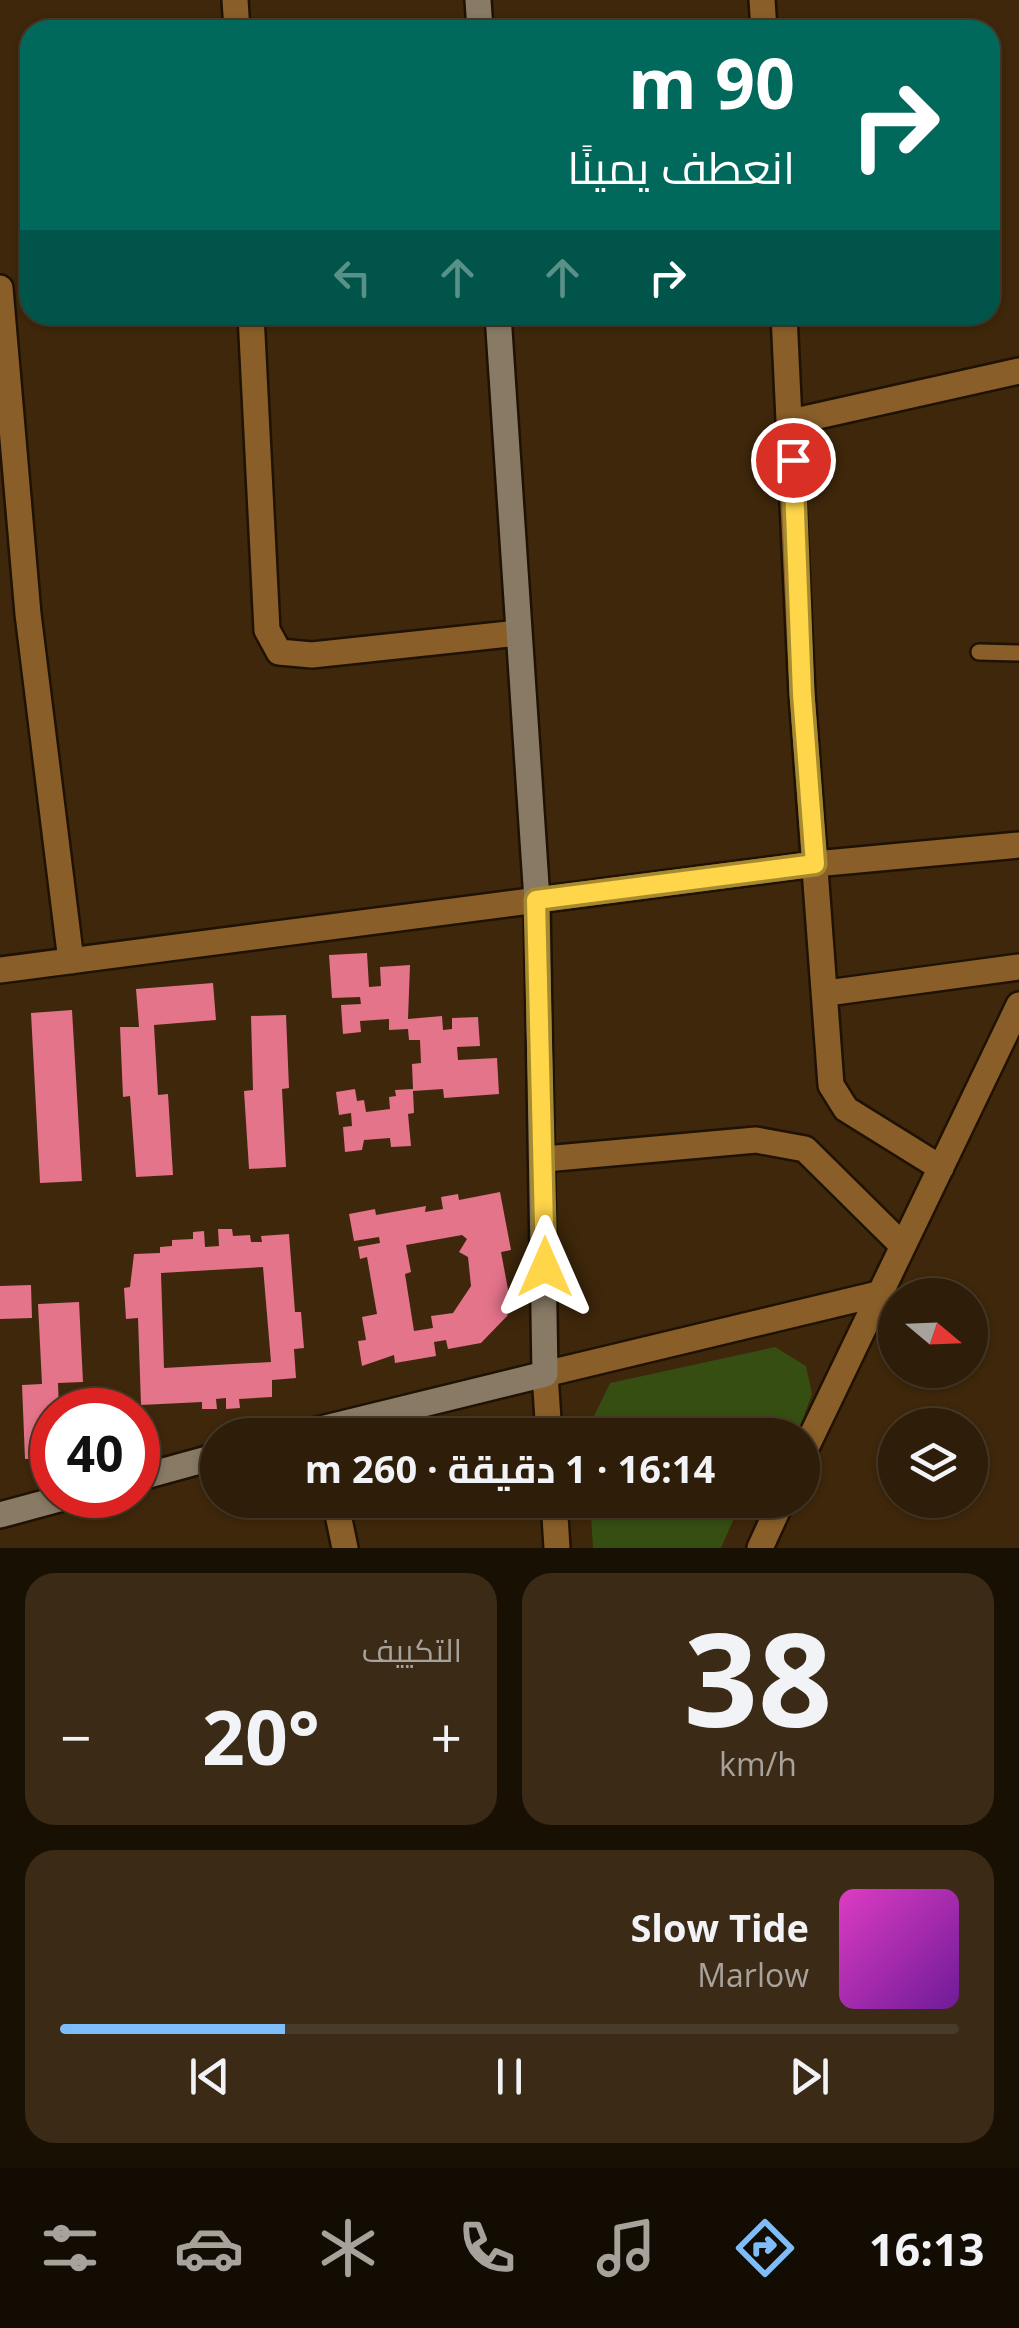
<!DOCTYPE html>
<html lang="ar">
<head>
<meta charset="utf-8">
<style>
  body { margin:0; font-family:"Open Sans",Cairo,sans-serif; background:#3a2a16; color:#f1f3f6; direction:rtl; height:100vh; display:flex; flex-direction:column; font-size:38px; white-space:nowrap }
  * { box-sizing:border-box; margin:0 }
  p { font-size:32px; color:#a7a29c }
  .icon { flex:none; width:55px; height:55px; fill:none; stroke:currentColor; stroke-width:2; stroke-linecap:round; stroke-linejoin:round }
  .map { position:relative; height:1548px; overflow:hidden; direction:ltr }
  .details { display:flex; flex-direction:column; gap:25px; padding:25px; background:#191004; flex:1 }
  .details>* { flex:none }
  .guide { position:absolute; left:20px; top:20px; width:980px; height:305px; border-radius:30px; box-shadow:0 2px 8px #0004,0 0 0 2px #493b29; direction:rtl; background:#00695c; color:#fff; overflow:hidden }
  .needle { width:65px; rotate:109deg }
  .tools { position:absolute; left:878px; top:1278px; display:grid; gap:20px }
  .tools a { display:grid; place-items:center; width:110px; height:110px; border-radius:50%; background:#2e1d08; box-shadow:0 2px 8px #0004,0 0 0 2px #493b29; font-size:50px }
  .speed { position:absolute; left:30px; top:1388px; display:flex; gap:20px; font-size:50px; font-weight:700; text-align:center }
  .speed>* { display:grid; place-content:center; width:130px; height:130px; border-radius:50%; background:#2e1d08; box-shadow:0 2px 8px #0004,0 0 0 2px #493b29; line-height:1 }
  .speed .limit { border:15px solid #d22; background:#fff; color:#111 }
  .pin { position:absolute; display:grid; place-items:center; width:85px; height:85px; color:#fff; margin:-42px; border:5px solid #fff; border-radius:50%; box-shadow:0 2px 10px #0007 }
  .me { position:absolute; width:110px; margin:-55px; rotate:0deg; stroke-linejoin:round; filter:drop-shadow(0 0 8px #0008) }
  .turn { display:flex; align-items:center; gap:35px; height:210px; padding:0 40px; font-size:45px }
  .turn .icon { width:130px; height:130px; stroke-width:2.5 }
  .turn b { display:block; font-size:70px; line-height:85px }
  .lanes { display:flex; align-items:center; height:95px; padding:0 40px; background:#0003; justify-content:center; gap:50px; direction:ltr }
  .lanes .off { opacity:.35 }
  .big { font-size:75px; font-weight:700; line-height:1.1 }
  .details .widget { flex:1; display:flex; flex-direction:column; justify-content:center; gap:15px; min-width:0; padding:0 35px; border-radius:30px; background:#3a2a16 }
  .details .dial { align-items:center; gap:0 }
  .dial b { font-size:130px; line-height:1 }
  .song { display:flex; align-items:center; gap:30px }
  .cover { width:120px; height:120px; border-radius:15px; background:linear-gradient(135deg,hsl(310 70% 55%),hsl(280 70% 35%)) }
  .played { height:10px; border-radius:5px; background:linear-gradient(90deg,#7fbdfa 25%,#493b29 25%) }
  .keys { display:flex; justify-content:space-around; direction:ltr }
  .heat { display:flex; justify-content:space-between; align-items:center; font-size:55px; direction:ltr }
  .details .tiles { flex:1; display:grid; gap:25px; grid-template-columns:1fr 1fr }
  .widget:last-child { grid-column:span 2 }
  .trip { position:absolute; left:200px; top:1418px; width:620px; height:100px; border-radius:50px; background:#2e1d08; box-shadow:0 2px 8px #0004,0 0 0 2px #493b29; font-weight:700; line-height:100px; text-align:center; direction:rtl }
  .tab-bar { display:flex; height:160px; justify-content:space-around; align-items:center; background:#120c03; color:#a7a29c }
  .tab-bar .icon { width:70px; height:70px }
  .tab-bar .active { color:#7fbdfa }
  .tab-bar b { font-size:45px; color:#f1f3f6 }
  .map>svg:first-child { display:block }
  .green { fill:#364e12 }
  .building { fill:#e3748a; fill-rule:evenodd }
  .lines { fill:none; stroke-linecap:round; stroke-linejoin:round }
  .lane-casing { stroke:#1f1203; stroke-width:20 }
  .street-casing { stroke:#1f1203; stroke-width:30 }
  .secondary-casing { stroke:#1f1203; stroke-width:30 }
  .lane { stroke:#895e29; stroke-width:15 }
  .street { stroke:#895e29; stroke-width:25 }
  .secondary { stroke:#887a65; stroke-width:25 }
  .route-casing { stroke:#a68a30; stroke-width:25 }
  .route { stroke:#ffd54a; stroke-width:18 }
</style>
</head>
<body>
<div class="map">
<svg width="1019" height="1548" viewBox="0 0 1019 1548">
  <rect width="100%" height="100%" fill="#3e270b"/>
  <path class="green" d="M 775,1347 L 806,1366 L 812,1394 L 797,1435 L 585,1435 L 610,1383 Z
    M 590,1500 L 742,1500 L 721,1548 L 593,1548 Z"/>
  <path class="building" d="M 367,953 L 369,987 L 381,986 L 380,967 L 410,965 L 408,1019 L 442,1016 L 443,1030 L 452,1029 L 452,1018 L 478,1017 L 480,1046 L 457,1047 L 458,1060 L 497,1058 L 499,1094 L 444,1098 L 443,1089 L 413,1091 L 414,1113 L 408,1114 L 411,1146 L 391,1147 L 390,1138 L 364,1140 L 362,1150 L 345,1152 L 343,1127 L 352,1126 L 351,1113 L 339,1115 L 336,1092 L 355,1089 L 357,1101 L 364,1100 L 366,1112 L 390,1109 L 389,1097 L 396,1096 L 395,1090 L 413,1089 L 412,1064 L 421,1063 L 420,1040 L 409,1040 L 408,1029 L 389,1030 L 389,1019 L 360,1021 L 361,1032 L 343,1034 L 341,1005 L 361,1004 L 360,997 L 332,998 L 329,955 Z
    M 213,983 L 216,1020 L 154,1025 L 158,1095 L 168,1094 L 173,1175 L 136,1177 L 130,1096 L 123,1097 L 120,1027 L 139,1027 L 136,989 Z
    M 72,1010 L 82,1181 L 40,1183 L 31,1013 Z
    M 286,1015 L 289,1088 L 282,1089 L 286,1167 L 249,1169 L 244,1091 L 253,1090 L 251,1016 Z
    M 500,1192 L 511,1250 L 501,1252 L 510,1300 L 503,1312 L 508,1315 L 481,1343 L 448,1349 L 446,1340 L 434,1342 L 436,1356 L 395,1363 L 394,1355 L 362,1366 L 358,1341 L 366,1340 L 362,1317 L 377,1314 L 367,1257 L 360,1259 L 358,1247 L 380,1243 L 379,1237 L 354,1241 L 349,1214 L 375,1209 L 376,1215 L 426,1206 L 425,1212 L 443,1209 L 441,1197 L 458,1194 L 459,1200 ZM 462,1235 L 467,1239 L 459,1252 L 468,1257 L 471,1286 L 453,1313 L 431,1316 L 433,1328 L 414,1331 L 405,1274 L 411,1272 L 406,1245 Z
    M 218,1229 L 232,1229 L 233,1236 L 250,1235 L 251,1242 L 262,1242 L 261,1236 L 289,1234 L 295,1312 L 301,1312 L 304,1348 L 294,1349 L 296,1378 L 272,1380 L 272,1397 L 239,1399 L 240,1408 L 226,1409 L 226,1398 L 216,1399 L 217,1409 L 202,1409 L 202,1402 L 141,1405 L 138,1318 L 126,1319 L 124,1288 L 130,1287 L 134,1254 L 160,1253 L 160,1247 L 172,1246 L 172,1240 L 193,1239 L 193,1232 L 204,1231 L 205,1247 L 219,1246 ZM 263,1267 L 271,1362 L 164,1368 L 161,1273 Z
    M 31,1285 L 32,1318 L 0,1319 L 0,1286 Z
    M 79,1302 L 83,1382 L 58,1383 L 59,1410 L 52,1410 L 52,1458 L 25,1459 L 22,1385 L 42,1384 L 38,1304 Z"/>
  <g class="lines">
    <g class="lane-casing">
      <path id="lane" d="M 979,652 L 1019,653"/>
    </g>
    <g class="street-casing">
      <path id="street" d="M 235,0 L 237,30
        M 762,0 L 764,30
        M 0,288 L 28,614 L 71,961
        M 251,315 L 267,630 L 279,652 L 312,655 L 518,633
        M 784,315 L 802,694 L 831,1085 L 846,1109 L 941,1168
        M 791,422 L 1019,371
        M 0,970 L 815,864 L 1019,845
        M 827,993 L 1019,967
        M 545,1159 L 756,1140 L 805,1149 L 901,1244
        M 549,1435 L 545,1374 L 878,1294
        M 802,1456 L 1019,1005
        M 335,1500 L 345,1548
        M 554,1500 L 557,1548
        M 760,1548 L 782,1500"/>
    </g>
    <g class="secondary-casing">
      <path id="secondary" d="M 478,0 L 480,30
        M 297,1435 L 545,1374 L 537,900 L 498,315
        M 138,1478 L 218,1456
        M 0,1515 L 74,1495"/>
    </g>
    <use href="#lane" class="lane"/>
    <use href="#street" class="street"/>
    <use href="#secondary" class="secondary"/>
  </g>
  <g class="lines">
    <g class="route-casing">
      <path id="route" d="M 545,1267 L 536,900 L 815,864 L 802,694 L 793,460"/>
    </g>
    <use href="#route" class="route"/>
  </g>
</svg>
<div class="tools">
<a><svg class="needle" viewBox="-14 -14 28 28"><path d="M0-13l5 13h-10z" fill="#e53935"/><path d="M0 13l5-13h-10z" fill="#a7a29c"/></svg></a>
<a><svg class="icon" aria-label="layers" viewBox="0 0 24 24"><path d="M12 4l9 5-9 5-9-5zM3 14l9 5 9-5"/></svg></a>
</div>
<div class="speed"><div class="limit">40</div></div>
<div class="pin" style="left:793px;top:460px;background:#d93025"><svg class="icon" aria-label="arrive" viewBox="0 0 24 24"><path d="M6 21V4h12l-3 4 3 4H6"/></svg></div>
<svg class="me" style="left:545px;top:1267px" viewBox="-20 -20 40 40"><path d="M0-17L14 15 0 8-14 15z" fill="#ffd54a" stroke="#fff" stroke-width="4"/></svg>
<div class="trip">16:14 · 1 دقيقة · 260 m</div>
<div class="guide">
<div class="turn"><svg class="icon" aria-label="right" viewBox="0 0 24 24"><path d="M7 20v-9h11M14 6l5 5-5 5"/></svg><div><b>90 m</b>انعطف يمينًا</div></div>
<div class="lanes"><svg class="icon off" aria-label="left" viewBox="0 0 24 24"><path d="M17 20v-9H6M10 6l-5 5 5 5"/></svg><svg class="icon off" aria-label="ahead" viewBox="0 0 24 24"><path d="M12 20V5M6 11l6-6 6 6"/></svg><svg class="icon off" aria-label="ahead" viewBox="0 0 24 24"><path d="M12 20V5M6 11l6-6 6 6"/></svg><svg class="icon" aria-label="right" viewBox="0 0 24 24"><path d="M7 20v-9h11M14 6l5 5-5 5"/></svg></div>
</div>
</div>
<section class="details">
<div class="tiles">
<div class="widget dial"><b>38</b><p>km/h</p></div>
<div class="widget"><p>التكييف</p>
<div class="heat"><a>−</a><b class="big">20°</b><a>+</a></div>
</div>
<div class="widget">
<div class="song"><i class="cover"></i><div><b>Slow Tide</b><p>Marlow</p></div></div>
<div class="played"></div>
<div class="keys"><svg class="icon" aria-label="previous" viewBox="0 0 24 24"><path d="M18 5L8 12l10 7zM5 5v14"/></svg><svg class="icon" aria-label="pause" viewBox="0 0 24 24"><path d="M8 5v14M16 5v14"/></svg><svg class="icon" aria-label="next" viewBox="0 0 24 24"><path d="M6 5l10 7-10 7zM19 5v14"/></svg></div>
</div>
</div>
</section>
<nav class="tab-bar">
<b>16:13</b>
<svg class="icon active" aria-label="directions" viewBox="0 0 24 24"><path d="M12 3l9 9-9 9-9-9zM9 14v-3h6M13 9l2 2-2 2"/></svg>
<svg class="icon" aria-label="music" viewBox="0 0 24 24"><path d="M9 18V5l10-2v13"/><circle cx="6" cy="18" r="3"/><circle cx="16" cy="16" r="3"/></svg>
<svg class="icon" aria-label="phone" viewBox="0 0 24 24"><path d="M5 4h4l2 5-3 2q2 4 5 5l2-3 5 2v4C11 20 4 13 5 4z"/></svg>
<svg class="icon" aria-label="climate" viewBox="0 0 24 24"><path d="M12 3v18M4 7l16 10M4 17L20 7"/></svg>
<svg class="icon" aria-label="car" viewBox="0 0 24 24"><path d="M5 17H2v-5l4-1 3-4h7l3 4 3 1v5h-3M9 17h6M6 11h13"/><circle cx="7" cy="17" r="2"/><circle cx="17" cy="17" r="2"/></svg>
<svg class="icon" aria-label="filters" viewBox="0 0 24 24"><path d="M4 7h16M4 17h16"/><circle cx="9" cy="7" r="2"/><circle cx="15" cy="17" r="2"/></svg>
</nav>
</body>
</html>
